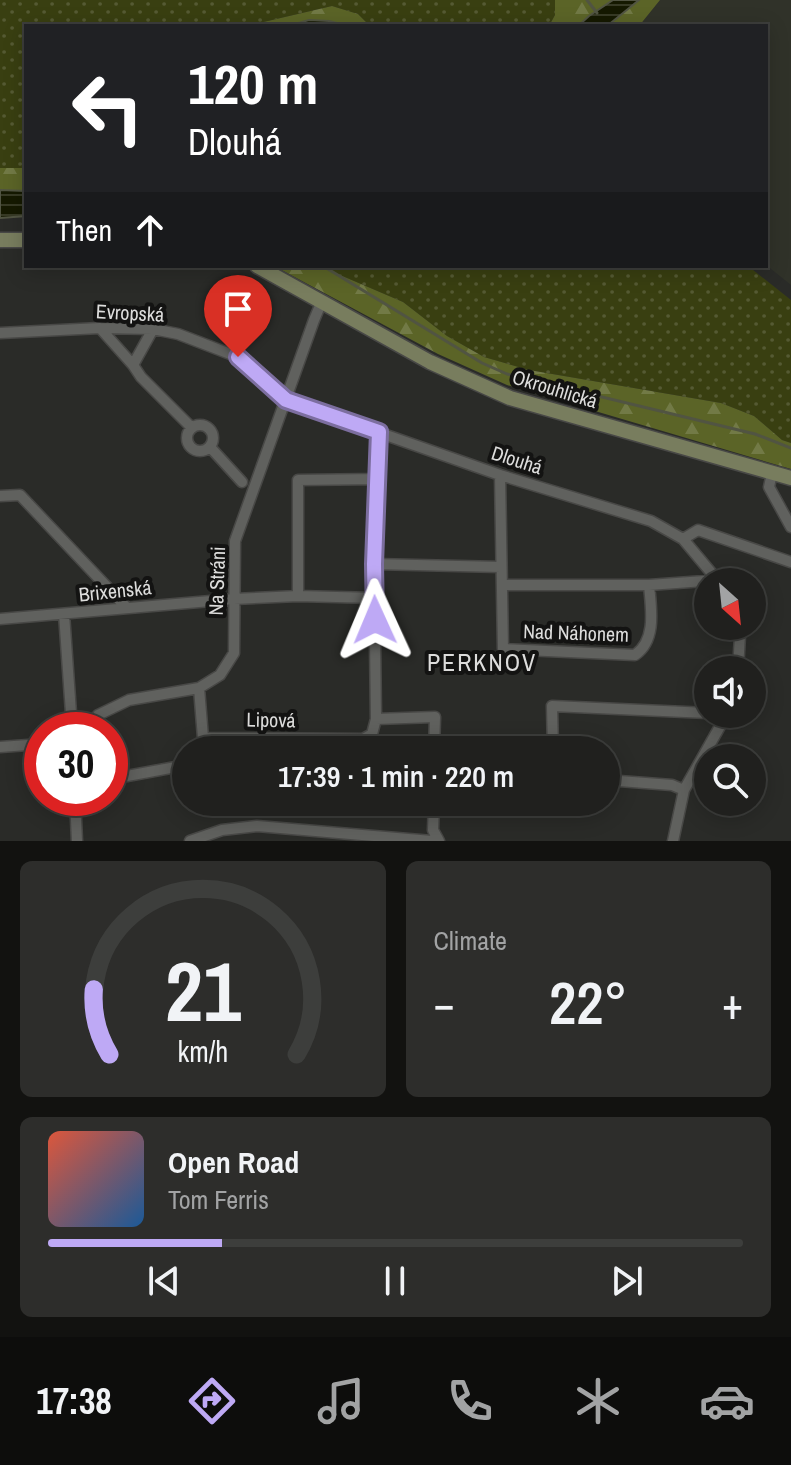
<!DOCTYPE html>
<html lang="en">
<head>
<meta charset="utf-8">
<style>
  body { margin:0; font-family:"Archivo Narrow",sans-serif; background:#2d2d2b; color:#f1f3f6; height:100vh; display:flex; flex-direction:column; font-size:30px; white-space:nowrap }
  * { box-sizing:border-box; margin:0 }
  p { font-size:26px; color:#a2a3a4 }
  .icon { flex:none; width:44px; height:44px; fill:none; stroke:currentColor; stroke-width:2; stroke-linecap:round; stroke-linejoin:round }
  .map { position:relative; height:841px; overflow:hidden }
  .panel { display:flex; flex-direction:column; gap:20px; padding:20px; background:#121210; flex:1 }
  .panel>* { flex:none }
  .hud { position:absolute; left:24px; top:24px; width:744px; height:244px; border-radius:0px; box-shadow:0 4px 20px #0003,0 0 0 2px #3d3e3c; background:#202124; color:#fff; overflow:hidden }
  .needle { width:52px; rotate:153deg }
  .tools { position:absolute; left:694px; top:568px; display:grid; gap:16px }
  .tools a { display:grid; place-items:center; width:72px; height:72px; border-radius:50%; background:#20201e; box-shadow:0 4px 20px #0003,0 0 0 2px #3d3e3c; font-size:40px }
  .speed { position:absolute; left:24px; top:712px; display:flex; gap:16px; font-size:40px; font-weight:700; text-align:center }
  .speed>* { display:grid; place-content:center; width:104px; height:104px; border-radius:50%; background:#20201e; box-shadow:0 4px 20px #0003,0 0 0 2px #3d3e3c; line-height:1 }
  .speed .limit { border:12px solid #d22; background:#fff; color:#111 }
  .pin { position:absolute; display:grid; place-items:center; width:68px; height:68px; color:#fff; margin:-82px -34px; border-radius:50% 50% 50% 0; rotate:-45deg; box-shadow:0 0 8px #0007 }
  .pin .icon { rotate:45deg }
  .me { position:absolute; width:88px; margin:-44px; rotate:359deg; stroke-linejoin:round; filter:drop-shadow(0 0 6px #0008) }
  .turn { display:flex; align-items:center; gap:28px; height:168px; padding:0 32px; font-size:36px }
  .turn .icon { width:104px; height:104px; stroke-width:2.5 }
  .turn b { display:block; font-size:56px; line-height:68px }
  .then { display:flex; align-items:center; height:76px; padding:0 32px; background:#0003; gap:16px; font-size:30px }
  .big { font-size:60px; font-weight:600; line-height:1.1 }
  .panel .tile { flex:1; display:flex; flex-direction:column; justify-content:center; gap:12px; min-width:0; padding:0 28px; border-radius:12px; background:#2d2d2b }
  .panel .dial { align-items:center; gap:0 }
  .dial svg { height:208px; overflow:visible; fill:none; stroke:#3d3e3c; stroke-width:7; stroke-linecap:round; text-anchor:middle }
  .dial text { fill:#f1f3f6; stroke:none }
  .song { display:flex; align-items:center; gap:24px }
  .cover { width:96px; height:96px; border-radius:12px; background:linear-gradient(135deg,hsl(10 70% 55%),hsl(210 70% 35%)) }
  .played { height:8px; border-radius:4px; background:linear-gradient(90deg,#bea9f5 25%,#3d3e3c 25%) }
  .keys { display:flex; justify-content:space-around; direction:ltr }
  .heat { display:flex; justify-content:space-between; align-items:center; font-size:44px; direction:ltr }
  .panel .tiles { flex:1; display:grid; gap:20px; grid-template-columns:1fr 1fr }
  .tile:last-child { grid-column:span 2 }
  .trip { position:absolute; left:172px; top:736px; width:448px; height:80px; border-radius:40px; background:#20201e; box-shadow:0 4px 20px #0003,0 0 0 2px #3d3e3c; font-weight:600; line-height:80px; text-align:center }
  .tabs { display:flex; height:128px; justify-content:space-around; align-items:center; background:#0d0d0c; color:#a2a3a4 }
  .tabs .icon { width:56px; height:56px }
  .tabs .on { color:#bea9f5 }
  .tabs b { font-size:36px; color:#f1f3f6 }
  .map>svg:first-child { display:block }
  .built { fill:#303229 }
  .grass { fill:url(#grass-dots) }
  .forest { fill:url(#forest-firs) }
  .water { fill:url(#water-rules); stroke:#515442; stroke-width:2 }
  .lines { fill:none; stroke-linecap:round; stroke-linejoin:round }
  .stream { stroke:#515442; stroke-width:3 }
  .street-casing { stroke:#484846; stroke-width:13 }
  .secondary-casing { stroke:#484846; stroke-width:17 }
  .street { stroke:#60615e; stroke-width:10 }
  .secondary { stroke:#787d5e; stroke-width:14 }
  .route-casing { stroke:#7c6e9f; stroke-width:20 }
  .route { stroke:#bea9f5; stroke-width:14 }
  .labels { text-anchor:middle; stroke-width:8; stroke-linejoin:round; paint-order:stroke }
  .street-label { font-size:20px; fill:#dddddc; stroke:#131312 }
  .quarter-label { font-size:24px; letter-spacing:2px; fill:#dddddc; stroke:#131312 }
</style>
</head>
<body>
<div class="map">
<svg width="791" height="841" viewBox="0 0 791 841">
  <defs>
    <pattern id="grass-dots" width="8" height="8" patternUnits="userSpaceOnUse" patternTransform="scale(2)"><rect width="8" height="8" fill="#393f11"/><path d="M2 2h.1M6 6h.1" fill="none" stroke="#555a33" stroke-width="1.8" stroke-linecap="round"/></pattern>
    <pattern id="forest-firs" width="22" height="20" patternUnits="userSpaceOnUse" patternTransform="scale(2)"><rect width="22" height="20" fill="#5b6427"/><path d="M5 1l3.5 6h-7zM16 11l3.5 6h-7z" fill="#727a46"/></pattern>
    <pattern id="water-rules" width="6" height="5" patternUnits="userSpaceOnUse" patternTransform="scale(2)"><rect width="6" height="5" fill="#151900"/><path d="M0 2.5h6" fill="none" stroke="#373a25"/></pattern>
  </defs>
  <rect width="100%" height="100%" fill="#2a2b28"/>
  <path class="built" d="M 660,0 L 791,0 L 791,285 L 766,265 L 766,26 L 639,26 Z"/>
  <path class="grass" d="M 0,0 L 555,0 L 555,15 L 549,26 L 370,26 L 358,14 L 332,6 L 246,26 L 26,26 L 26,168 L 0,168 Z
    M 319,266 L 748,266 L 791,300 L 791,443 L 782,440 L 754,416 L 721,403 L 529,370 L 484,357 L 447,336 L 403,302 Z"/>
  <path class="forest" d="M 555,0 L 613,0 L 589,16 L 578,26 L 549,26 L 555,15 Z
    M 639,0 L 660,0 L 639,26 L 607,26 Z
    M 332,6 L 358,14 L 370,26 L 349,26 L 309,20 L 288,26 L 246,26 Z
    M 0,168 L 26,168 L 26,191 L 0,190 Z
    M 274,266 L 319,266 L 403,302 L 447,336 L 484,357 L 529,370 L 721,403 L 754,416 L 782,440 L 791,443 L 791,469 L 507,385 L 438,354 Z"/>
  <path class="water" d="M 613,0 L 639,0 L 607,26 L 578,26 L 589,16 Z
    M 309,20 L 329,21 L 349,26 L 288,26 Z
    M 0,190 L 26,191 L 26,216 L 0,218 Z"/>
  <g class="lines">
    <path class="stream" d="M 587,0 L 597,13
      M 323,266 L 482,363 L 507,374 L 755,434 L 791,448"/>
    <g class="street-casing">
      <path id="street" d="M 100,328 L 133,365 L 141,377 L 192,428
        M 0,333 L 100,328 L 153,329 L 178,334 L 238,357 L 286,400 L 500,475 L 651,521 L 683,539 L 719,582
        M 133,365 L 153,329
        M187 438a13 13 0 1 1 26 0a13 13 0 1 1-26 0Z
        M 210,447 L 242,482
        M 772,473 L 769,487 L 791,527
        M 500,475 L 503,649 L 635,655 C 657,640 651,608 649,585
        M 0,496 L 20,495 L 126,607
        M 683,539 L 698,530 L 791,562
        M 374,564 L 501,567
        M 502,585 L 649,585 L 718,580
        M 298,596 L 298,480 L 378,479
        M 64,614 L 71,713 L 69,728 L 67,730
        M 0,619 L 234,599 L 298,596 L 375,598
        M 738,626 L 740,635 L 738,670
        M 199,688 L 203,738 L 363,739 L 372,734 L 376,719 L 374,564 L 379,432
        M 376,719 L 435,717 L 434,750
        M 86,730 L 98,715 L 129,700 L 199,688 L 220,675 L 234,653 L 235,541 L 314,320 L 322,301
        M 0,747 L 42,744
        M 553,750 L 552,706 L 708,713
        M 110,775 L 127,776 L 181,766
        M 606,780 L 672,785 L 684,790
        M 75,798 L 77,841
        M 434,802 L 433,830 L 439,841
        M 190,841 L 222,830 L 257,826 L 432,841
        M 673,841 L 684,790 L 727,714"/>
    </g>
    <g class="secondary-casing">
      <path id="secondary" d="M 0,240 L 26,240
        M 257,266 L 430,362 L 510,398 L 791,478"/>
    </g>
    <use href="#street" class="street"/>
    <use href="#secondary" class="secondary"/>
  </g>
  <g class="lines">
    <g class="route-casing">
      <path id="route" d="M 238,357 L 286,400 L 379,432 L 374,564 L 375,620"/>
    </g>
    <use href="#route" class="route"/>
  </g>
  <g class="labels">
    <g class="street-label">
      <text transform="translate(130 313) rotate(3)" y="7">Evropská</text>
      <text transform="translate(555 389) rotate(17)" y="7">Okrouhlická</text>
      <text transform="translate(517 460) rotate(18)" y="7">Dlouhá</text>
      <text transform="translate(217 581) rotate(-88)" y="7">Na Stráni</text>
      <text transform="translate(115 591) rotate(-6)" y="7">Brixenská</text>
      <text transform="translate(576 633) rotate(2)" y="7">Nad Náhonem</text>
      <text transform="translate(271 720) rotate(1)" y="7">Lipová</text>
    </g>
    <g class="quarter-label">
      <text x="482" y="671">PERKNOV</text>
    </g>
  </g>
</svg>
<div class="tools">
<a><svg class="needle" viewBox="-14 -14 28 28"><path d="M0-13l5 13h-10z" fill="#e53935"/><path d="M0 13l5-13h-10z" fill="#a2a3a4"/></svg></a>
<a><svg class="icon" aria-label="sound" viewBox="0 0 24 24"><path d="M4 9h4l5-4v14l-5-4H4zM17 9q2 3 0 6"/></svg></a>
<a><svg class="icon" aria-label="search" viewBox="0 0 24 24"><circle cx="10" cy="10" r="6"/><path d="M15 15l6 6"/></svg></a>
</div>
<div class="speed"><div class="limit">30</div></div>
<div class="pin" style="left:238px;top:357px;background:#d93025"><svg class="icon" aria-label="arrive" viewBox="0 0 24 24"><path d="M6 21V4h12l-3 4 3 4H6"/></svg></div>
<svg class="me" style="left:375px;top:620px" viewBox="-20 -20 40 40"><path d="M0-17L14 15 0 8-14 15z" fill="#bea9f5" stroke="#fff" stroke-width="4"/></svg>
<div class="trip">17:39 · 1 min · 220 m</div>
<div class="hud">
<div class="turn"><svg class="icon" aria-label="left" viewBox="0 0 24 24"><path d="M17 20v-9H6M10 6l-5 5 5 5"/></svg><div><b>120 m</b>Dlouhá</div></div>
<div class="then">Then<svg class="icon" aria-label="ahead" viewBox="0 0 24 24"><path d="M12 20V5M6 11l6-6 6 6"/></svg></div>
</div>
</div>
<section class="panel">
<div class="tiles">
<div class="tile dial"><svg viewBox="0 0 100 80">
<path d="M14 69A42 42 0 1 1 86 69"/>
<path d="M14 69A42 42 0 0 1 8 44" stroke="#bea9f5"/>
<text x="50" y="56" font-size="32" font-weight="700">21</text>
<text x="50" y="72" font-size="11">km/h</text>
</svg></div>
<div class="tile"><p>Climate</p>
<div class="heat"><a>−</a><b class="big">22°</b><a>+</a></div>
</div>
<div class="tile">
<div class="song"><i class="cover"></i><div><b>Open Road</b><p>Tom Ferris</p></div></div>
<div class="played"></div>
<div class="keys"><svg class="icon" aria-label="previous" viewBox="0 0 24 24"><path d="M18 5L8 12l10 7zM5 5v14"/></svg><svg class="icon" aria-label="pause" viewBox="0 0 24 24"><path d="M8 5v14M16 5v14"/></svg><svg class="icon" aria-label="next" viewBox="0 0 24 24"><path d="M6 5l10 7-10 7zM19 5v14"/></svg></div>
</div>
</div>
</section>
<nav class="tabs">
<b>17:38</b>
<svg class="icon on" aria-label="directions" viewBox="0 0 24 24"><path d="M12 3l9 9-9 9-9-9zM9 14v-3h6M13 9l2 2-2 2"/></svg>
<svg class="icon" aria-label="music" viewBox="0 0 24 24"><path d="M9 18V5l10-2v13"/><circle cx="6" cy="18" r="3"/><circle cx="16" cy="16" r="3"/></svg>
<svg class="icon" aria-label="phone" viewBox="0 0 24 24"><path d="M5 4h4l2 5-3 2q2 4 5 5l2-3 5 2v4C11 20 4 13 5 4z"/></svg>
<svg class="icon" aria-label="climate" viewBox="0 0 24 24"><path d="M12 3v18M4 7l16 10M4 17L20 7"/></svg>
<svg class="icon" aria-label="car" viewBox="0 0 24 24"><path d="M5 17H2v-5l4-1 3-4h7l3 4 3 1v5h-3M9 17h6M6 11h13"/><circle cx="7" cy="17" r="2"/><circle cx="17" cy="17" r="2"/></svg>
</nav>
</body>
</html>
